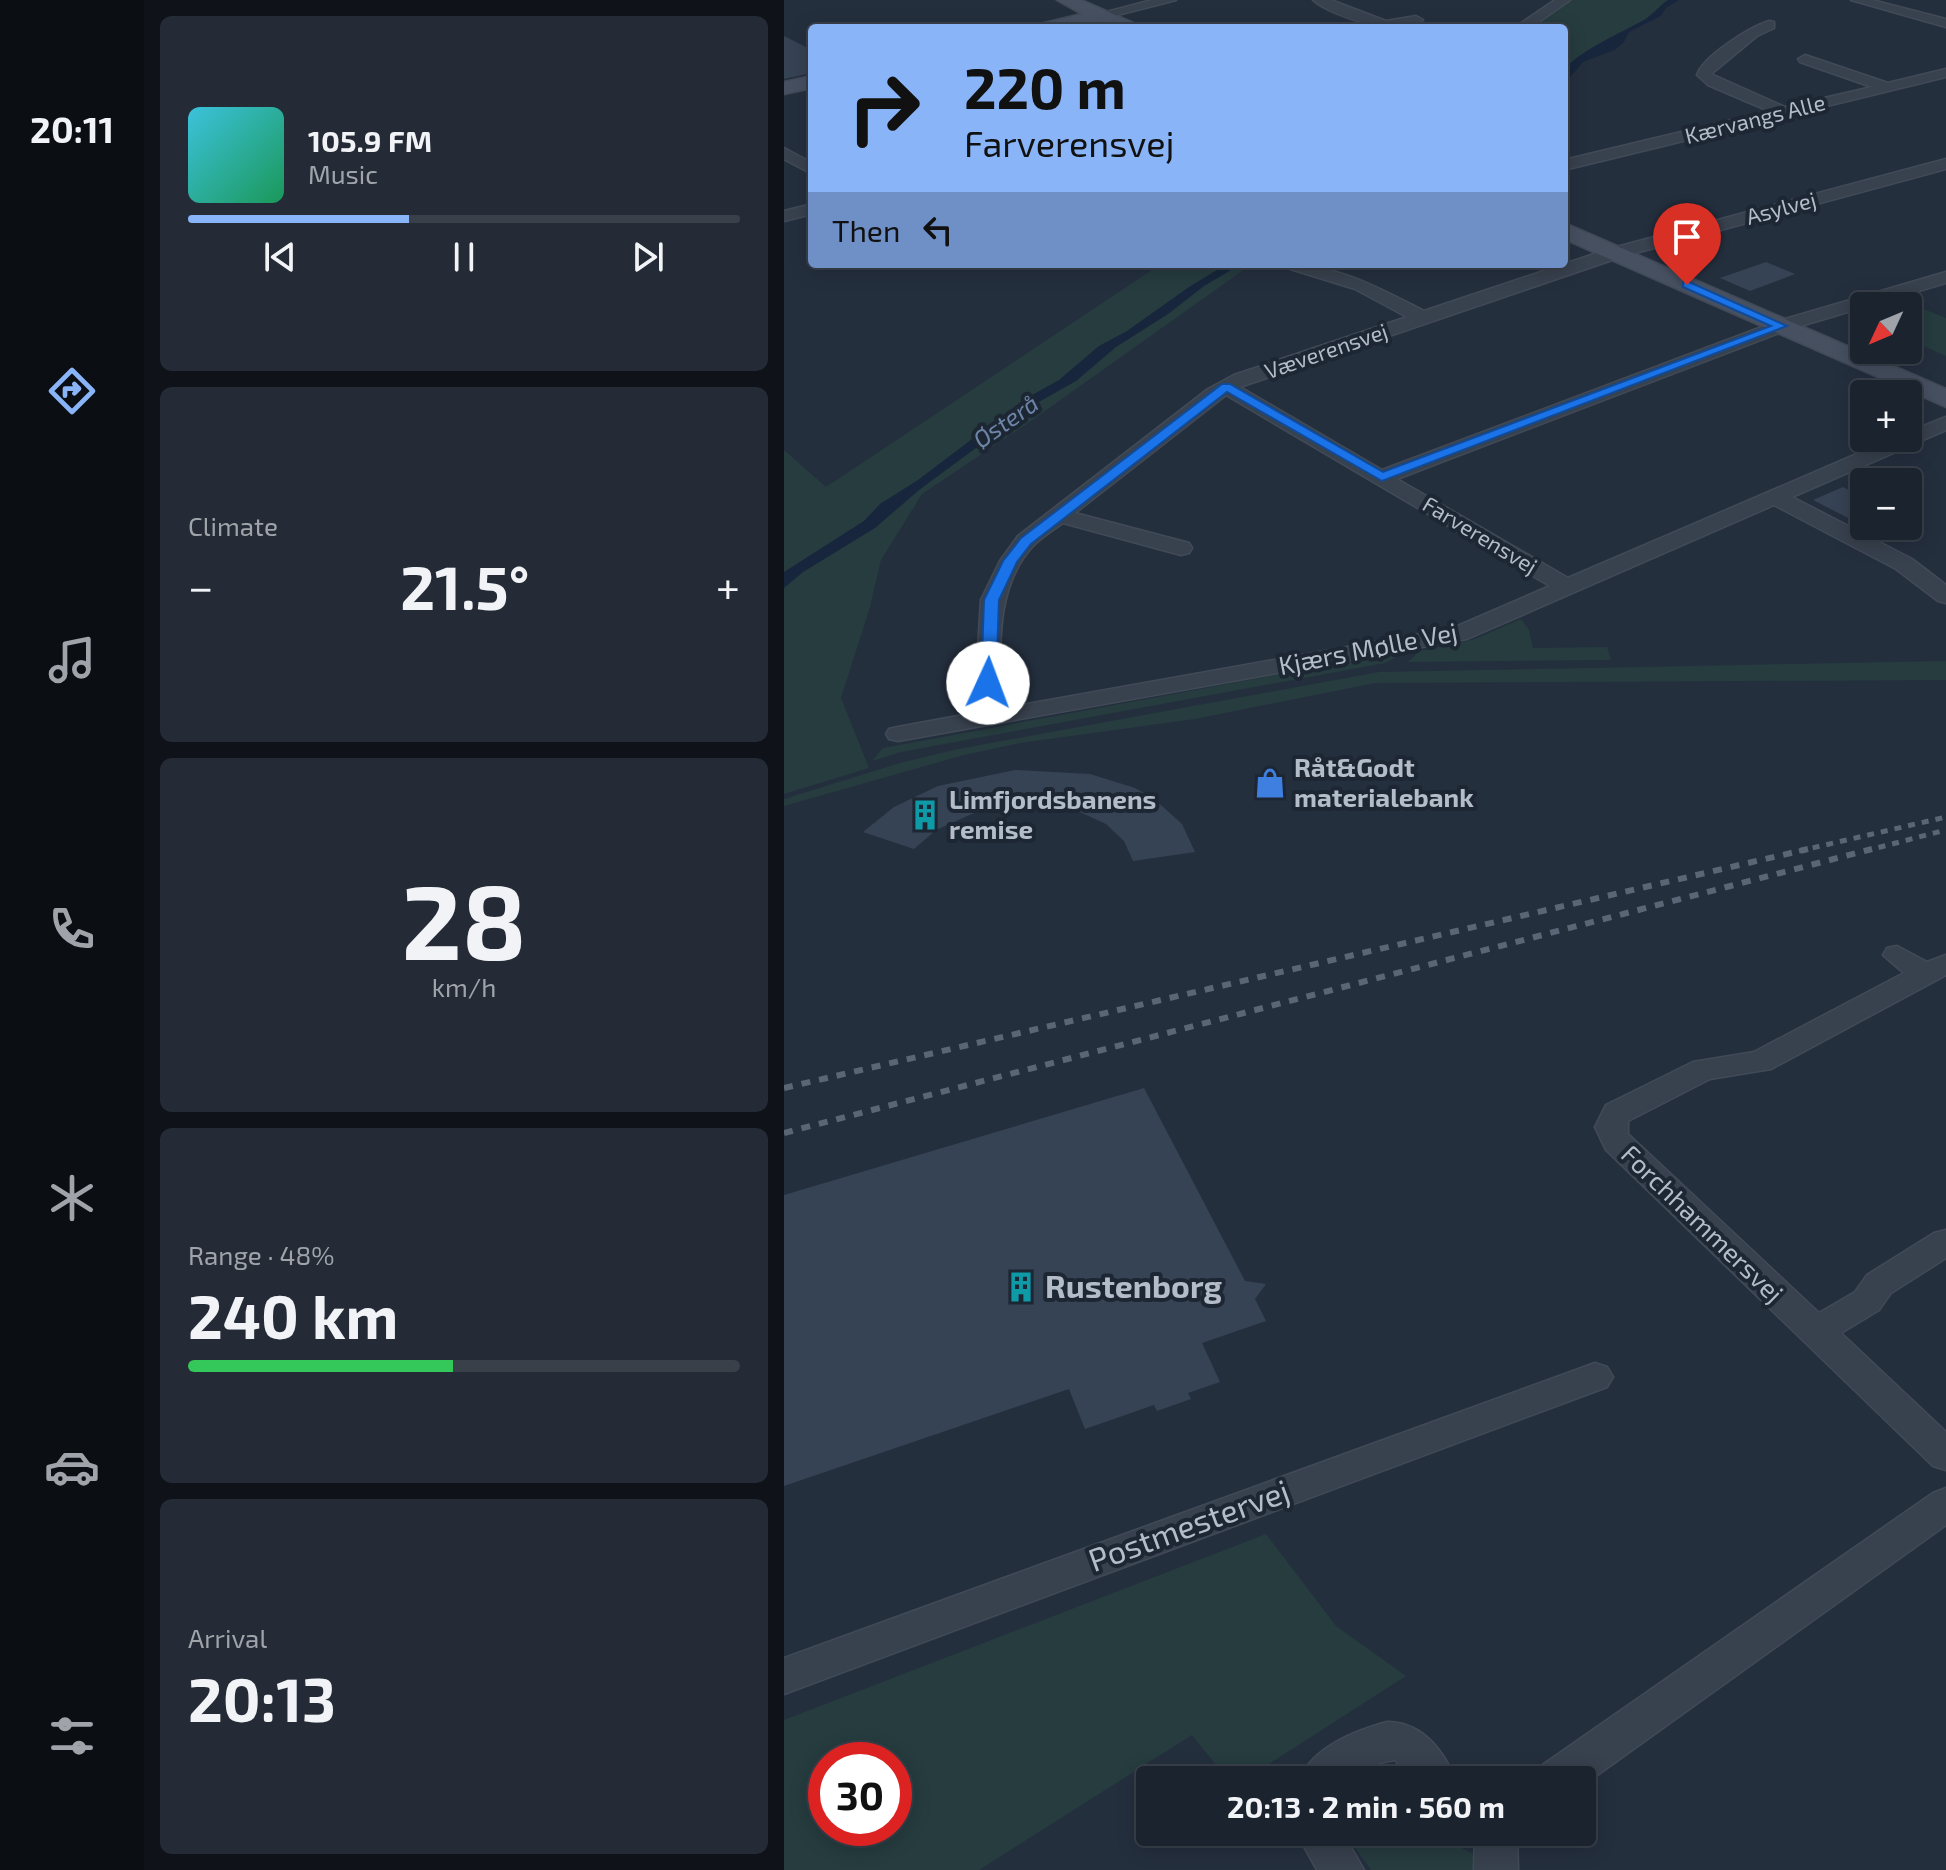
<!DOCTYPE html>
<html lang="en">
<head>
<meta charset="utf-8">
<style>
  body { margin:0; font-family:"Exo 2",sans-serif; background:#242b36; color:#f1f3f6; height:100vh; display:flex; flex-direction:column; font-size:30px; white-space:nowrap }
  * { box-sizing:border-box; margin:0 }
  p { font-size:26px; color:#a0a4aa }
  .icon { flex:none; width:44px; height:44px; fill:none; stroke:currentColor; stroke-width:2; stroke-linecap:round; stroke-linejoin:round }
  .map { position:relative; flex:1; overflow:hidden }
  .drawer { display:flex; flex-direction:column; gap:16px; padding:16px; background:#0f1319; width:640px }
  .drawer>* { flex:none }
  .guide { position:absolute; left:24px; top:24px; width:760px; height:244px; border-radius:8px; box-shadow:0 4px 20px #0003,0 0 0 2px #39404a; background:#8ab4f8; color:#111; overflow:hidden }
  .needle { width:52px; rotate:226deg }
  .fabs { position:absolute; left:1066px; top:292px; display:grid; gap:16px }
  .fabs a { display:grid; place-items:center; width:72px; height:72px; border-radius:8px; background:#1b232e; box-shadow:0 4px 20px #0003,0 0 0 2px #39404a; font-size:40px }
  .speed { position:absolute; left:24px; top:1742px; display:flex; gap:16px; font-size:40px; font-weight:700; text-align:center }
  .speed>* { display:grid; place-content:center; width:104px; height:104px; border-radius:50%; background:#1b232e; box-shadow:0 4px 20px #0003,0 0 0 2px #39404a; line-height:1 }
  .speed .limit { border:12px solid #d22; background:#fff; color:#111 }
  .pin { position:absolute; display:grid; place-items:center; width:68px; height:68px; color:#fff; margin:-82px -34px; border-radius:50% 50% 50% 0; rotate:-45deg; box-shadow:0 0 8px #0007 }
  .pin .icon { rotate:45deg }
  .me { position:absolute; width:88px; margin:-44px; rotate:2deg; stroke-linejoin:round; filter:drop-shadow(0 0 6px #0008) }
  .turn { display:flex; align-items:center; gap:28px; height:168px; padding:0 24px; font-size:36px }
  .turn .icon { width:104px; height:104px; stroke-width:2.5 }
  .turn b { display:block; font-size:56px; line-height:68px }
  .then { display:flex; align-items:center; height:76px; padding:0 24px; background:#0003; gap:16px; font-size:30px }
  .big { font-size:60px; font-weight:700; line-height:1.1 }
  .drawer .card { flex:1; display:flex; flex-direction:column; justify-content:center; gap:12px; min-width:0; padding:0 28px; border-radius:12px; background:#242b36 }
  .drawer .dial { align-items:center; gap:0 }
  .dial b { font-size:104px; line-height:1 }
  .song { display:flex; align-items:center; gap:24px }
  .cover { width:96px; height:96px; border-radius:12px; background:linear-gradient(135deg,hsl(190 70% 55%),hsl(150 70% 35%)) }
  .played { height:8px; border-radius:4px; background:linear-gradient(90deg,#8ab4f8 40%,#39404a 40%) }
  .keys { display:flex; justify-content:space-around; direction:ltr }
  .heat { display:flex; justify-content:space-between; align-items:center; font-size:44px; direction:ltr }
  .charge { height:12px; border-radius:6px; background:linear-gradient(90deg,#34c759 48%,#39404a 0) }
  .trip { position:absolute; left:352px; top:1766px; width:460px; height:80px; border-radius:8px; background:#1b232e; box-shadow:0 4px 20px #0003,0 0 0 2px #39404a; font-weight:700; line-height:80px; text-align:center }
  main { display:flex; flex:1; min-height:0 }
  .dock { display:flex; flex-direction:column; width:144px; justify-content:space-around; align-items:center; background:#0b0e12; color:#a0a4aa }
  .dock .icon { width:56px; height:56px }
  .dock .active { color:#8ab4f8 }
  .dock b { font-size:36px; color:#f1f3f6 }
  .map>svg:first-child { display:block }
  .green { fill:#263c3f; fill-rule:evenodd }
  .water { fill:#17263c }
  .building { fill:#364354 }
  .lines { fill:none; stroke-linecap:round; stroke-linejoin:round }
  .street-casing { stroke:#414a57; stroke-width:3 }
  .secondary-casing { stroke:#414a57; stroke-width:3 }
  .street { fill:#38414e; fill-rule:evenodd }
  .secondary { fill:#465061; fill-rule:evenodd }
  .rail-far1 { stroke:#5a6575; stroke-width:5; stroke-dasharray:7 7; stroke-linecap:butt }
  .rail { stroke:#5a6575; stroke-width:6; stroke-dasharray:9 9; stroke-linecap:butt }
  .route { fill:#1a73e8; stroke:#114b97; stroke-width:2 }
  .labels { text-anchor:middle; stroke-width:8; stroke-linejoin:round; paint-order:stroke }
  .far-street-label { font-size:22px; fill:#b4bcc9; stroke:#1d2633 }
  .far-water-label { font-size:24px; font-style:italic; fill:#6d86a8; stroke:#1d2633 }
  .street-label { font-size:26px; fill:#b4bcc9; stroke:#1d2633 }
  .poi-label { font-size:26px; font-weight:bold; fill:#b4bcc9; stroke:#1d2633; text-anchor:start }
  .near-poi-label { font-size:32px; font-weight:bold; fill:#b4bcc9; stroke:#1d2633; text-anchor:start }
  .near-street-label { font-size:32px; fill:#b4bcc9; stroke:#1d2633 }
</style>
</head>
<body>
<main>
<nav class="dock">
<b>20:11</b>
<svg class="icon active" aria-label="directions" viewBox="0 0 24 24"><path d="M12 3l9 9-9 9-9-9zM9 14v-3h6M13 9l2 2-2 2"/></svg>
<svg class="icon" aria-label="music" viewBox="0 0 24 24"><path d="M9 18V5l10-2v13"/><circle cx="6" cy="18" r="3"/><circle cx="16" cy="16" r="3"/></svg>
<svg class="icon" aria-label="phone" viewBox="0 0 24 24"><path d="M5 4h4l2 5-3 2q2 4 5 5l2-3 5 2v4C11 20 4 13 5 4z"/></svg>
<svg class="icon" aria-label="climate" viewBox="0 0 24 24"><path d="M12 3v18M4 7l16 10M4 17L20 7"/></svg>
<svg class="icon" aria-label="car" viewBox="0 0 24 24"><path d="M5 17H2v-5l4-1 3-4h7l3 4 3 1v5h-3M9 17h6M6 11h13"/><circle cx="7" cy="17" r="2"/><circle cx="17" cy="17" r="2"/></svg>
<svg class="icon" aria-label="filters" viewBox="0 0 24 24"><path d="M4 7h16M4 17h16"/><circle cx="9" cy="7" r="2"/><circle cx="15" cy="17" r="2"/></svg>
</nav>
<section class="drawer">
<div class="card">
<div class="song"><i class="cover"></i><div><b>105.9 FM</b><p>Music</p></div></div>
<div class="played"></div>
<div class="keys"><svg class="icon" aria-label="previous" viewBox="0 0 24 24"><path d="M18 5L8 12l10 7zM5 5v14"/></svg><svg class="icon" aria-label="pause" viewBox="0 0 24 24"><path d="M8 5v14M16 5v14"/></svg><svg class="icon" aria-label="next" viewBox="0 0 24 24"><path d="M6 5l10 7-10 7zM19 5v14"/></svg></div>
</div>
<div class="card"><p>Climate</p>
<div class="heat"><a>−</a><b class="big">21.5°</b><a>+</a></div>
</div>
<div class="card dial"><b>28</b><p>km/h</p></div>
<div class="card"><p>Range · 48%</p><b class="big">240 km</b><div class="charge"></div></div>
<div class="card"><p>Arrival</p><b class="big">20:13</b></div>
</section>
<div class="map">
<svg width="1162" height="1870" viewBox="0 0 1162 1870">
  <rect width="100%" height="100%" fill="#242f3e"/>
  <path class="green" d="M 787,0 L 884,0 C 875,6 868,15 860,20 C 833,35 802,49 780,70 L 780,28 L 744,28 Z
    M 377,264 L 468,264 L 244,423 L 138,494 L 97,560 L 86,607 L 57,698 L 85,768 L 0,794 L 0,450 L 42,487 Z
    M 1115,299 L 1162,318 L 1162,356 L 1124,339 L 1124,306 L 1091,306 Z
    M 737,619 L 745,630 L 749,648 L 823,647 L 827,660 L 624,662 L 636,651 L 691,639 Z
    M 626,650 L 601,663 L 117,752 L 88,761 L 99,748 Z
    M 1162,661 L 1162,680 L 591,683 L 411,719 L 236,743 L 180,755 L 0,806 L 0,799 L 116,763 L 174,749 L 595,672 Z
    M 482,1534 L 552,1626 L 622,1676 L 460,1780 L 444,1780 L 408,1735 L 195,1870 L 0,1870 L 0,1720 ZM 42,1760 L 110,1760 L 110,1828 L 42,1828 Z
    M 560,1832 L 666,1832 L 679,1849 L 700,1859 L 700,1870 L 587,1870 Z"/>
  <path class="water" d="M 884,0 L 895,0 L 882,8 L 877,16 L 845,32 L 840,42 L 831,50 L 799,62 L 780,84 L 780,70 C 796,50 837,33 860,20 C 869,15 875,6 884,0 Z
    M 443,264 L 457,264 L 420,286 L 384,314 L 332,347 L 292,381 L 253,403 L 135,490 L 91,528 L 19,572 L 0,588 L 0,572 L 80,521 L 96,504 L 134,480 L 241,399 L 275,380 L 315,346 L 343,331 L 405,287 Z"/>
  <path class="building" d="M 0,36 L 28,50 L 28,73 L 0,79 Z
    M 982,262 L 1011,274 L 966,291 L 936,278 Z
    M 1059,487 L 1080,498 L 1080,516 L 1070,521 L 1029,500 Z
    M 231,770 L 306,774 L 351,788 L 369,798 L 398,824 L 411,852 L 349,861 L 340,841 L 322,824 L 296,812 L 265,806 L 231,805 L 190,813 L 152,830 L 130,849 L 79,832 L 110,807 L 154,786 Z
    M 360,1088 L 461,1281 L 482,1284 L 471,1299 L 482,1321 L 418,1343 L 436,1382 L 404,1393 L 407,1399 L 373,1411 L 370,1405 L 301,1429 L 285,1389 L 0,1486 L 0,1195 Z"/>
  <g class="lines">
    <g class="street-casing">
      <path id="street" d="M 368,0 L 392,0 L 318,19 L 311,15 Z
        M 529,0 L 547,0 L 602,21 L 632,16 L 639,20 C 614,38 551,18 529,0 Z
        M 771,0 L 786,0 L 746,28 L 730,28 Z
        M 1067,0 L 1088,0 L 1162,19 L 1162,27 Z
        M 985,21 L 990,22 L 990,28 L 973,36 L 927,74 L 1001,107 L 1088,87 L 1016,62 L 1014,59 L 1021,55 L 1104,83 L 1162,69 L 1162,77 L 780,170 L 780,160 L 985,111 L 924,85 L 913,75 C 919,56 966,27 985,21 Z
        M 0,148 L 28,163 L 28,174 L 0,159 Z
        M 1162,159 L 1162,169 L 837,257 L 456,387 L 598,470 L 991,322 L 1162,272 L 1162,283 L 1003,330 L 613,479 L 784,578 L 1110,438 L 1124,438 L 1124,432 L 1162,417 L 1162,430 L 1008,497 L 1128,559 L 1162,585 L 1162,603 L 1154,601 L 1112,569 L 990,505 L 683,639 L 114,741 L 105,739 L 102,734 L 105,729 L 114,727 L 190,713 L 197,600 L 216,561 L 234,536 L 424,389 L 450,375 L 623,317 L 571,289 L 503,268 L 500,264 C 552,264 595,288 640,311 L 825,249 ZM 442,395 L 766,586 L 669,628 L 215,709 C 217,654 209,589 249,546 C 258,537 269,530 279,523 L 397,555 L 405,553 L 408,548 L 405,543 L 291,513 Z
        M 28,204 L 28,214 L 0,221 L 0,211 Z
        M 1113,946 L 1143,962 L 1162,955 L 1162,975 L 987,1069 L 926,1079 L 844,1121 L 844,1134 L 1035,1313 L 1071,1292 L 1083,1275 L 1150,1233 L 1162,1230 L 1162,1258 L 1107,1293 L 1095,1310 L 1057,1333 L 1162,1432 L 1162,1470 L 1149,1466 L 822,1150 L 811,1127 L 822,1105 L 909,1062 L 970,1052 L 1120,973 L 1099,955 L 1103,948 Z
        M 811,1363 L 823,1367 L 829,1377 L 823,1387 L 0,1694 L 0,1658 Z
        M 1162,1488 L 1162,1525 L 798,1786 L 798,1780 L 751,1780 L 757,1766 L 1149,1493 Z
        M 603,1722 C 638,1722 659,1750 672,1780 L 627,1780 L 611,1760 L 595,1763 L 567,1780 L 515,1780 C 529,1747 570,1731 603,1722 Z
        M 512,1832 L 558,1832 L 580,1870 L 533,1870 Z
        M 691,1832 L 733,1832 L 734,1870 L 690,1870 Z"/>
    </g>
    <g class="secondary-casing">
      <path id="secondary" d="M 273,0 L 297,0 L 352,24 L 355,28 L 329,28 L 315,21 L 287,28 L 253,28 L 256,24 L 298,14 Z
        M 28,76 L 28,88 L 0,94 L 0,82 Z
        M 780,223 L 1162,389 L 1162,407 L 780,239 Z"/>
    </g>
    <use href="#street" class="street"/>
    <use href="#secondary" class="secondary"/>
    <path class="rail-far1" d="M 1015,851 L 1162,817
      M 1081,851 L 1162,830"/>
    <path class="rail" d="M 0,1088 L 1024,849
      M 0,1133 L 1088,849"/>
  </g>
  <path class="route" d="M 903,281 L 1003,326 L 598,481 L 443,392 L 247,544 L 233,562 L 215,600 L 212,683 L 204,687 L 197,683 L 200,600 L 219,561 L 237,538 L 438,384 L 446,384 L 599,472 L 987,326 L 899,287 L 899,282 Z"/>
  <defs>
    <g id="shop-bare" transform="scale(2.4)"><path d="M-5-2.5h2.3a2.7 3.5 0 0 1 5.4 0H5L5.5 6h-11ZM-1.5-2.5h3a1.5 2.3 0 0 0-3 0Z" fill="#3f7fe0" stroke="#1d2633" stroke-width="2.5" paint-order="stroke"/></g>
    <g id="building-bare" transform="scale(2.4)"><path d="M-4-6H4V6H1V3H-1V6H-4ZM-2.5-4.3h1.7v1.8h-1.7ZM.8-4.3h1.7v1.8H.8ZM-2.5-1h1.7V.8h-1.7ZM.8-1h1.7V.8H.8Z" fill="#0f9aa8" stroke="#1d2633" stroke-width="2.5" paint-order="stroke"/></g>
  </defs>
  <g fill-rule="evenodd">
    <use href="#shop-bare" x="486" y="783"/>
    <use href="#building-bare" x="141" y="815"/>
    <use href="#building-bare" x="237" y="1287"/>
  </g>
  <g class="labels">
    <g class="far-street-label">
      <text transform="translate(971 119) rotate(-14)" y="8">Kærvangs Alle</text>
      <text transform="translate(997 208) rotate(-15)" y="8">Asylvej</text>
      <text transform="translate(542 351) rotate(-19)" y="8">Væverensvej</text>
      <text transform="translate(696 535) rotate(31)" y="8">Farverensvej</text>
    </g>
    <g class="far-water-label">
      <text transform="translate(222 422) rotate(-35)" y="8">Østerå</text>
    </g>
    <g class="street-label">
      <text transform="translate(584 649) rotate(-11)" y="9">Kjærs Mølle Vej</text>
      <text transform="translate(918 1224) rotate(44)" y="9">Forchhammersvej</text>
    </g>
    <g class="poi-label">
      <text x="510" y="777">Råt&amp;Godt<tspan x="510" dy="30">materialebank</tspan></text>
      <text x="165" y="809">Limfjordsbanens<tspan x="165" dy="30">remise</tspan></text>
    </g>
    <g class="near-poi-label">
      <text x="261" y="1298">Rustenborg</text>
    </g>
    <g class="near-street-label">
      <text transform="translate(405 1526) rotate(-20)" y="11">Postmestervej</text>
    </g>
  </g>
</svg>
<div class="fabs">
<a><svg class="needle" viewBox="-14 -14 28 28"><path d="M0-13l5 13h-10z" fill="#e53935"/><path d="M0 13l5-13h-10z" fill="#a0a4aa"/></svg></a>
<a>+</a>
<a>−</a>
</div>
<div class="speed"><div class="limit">30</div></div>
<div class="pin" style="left:903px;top:285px;background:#d93025"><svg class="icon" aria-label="arrive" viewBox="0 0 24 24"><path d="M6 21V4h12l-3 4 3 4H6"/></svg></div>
<svg class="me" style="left:204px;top:683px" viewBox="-20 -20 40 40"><circle r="19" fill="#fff"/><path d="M0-13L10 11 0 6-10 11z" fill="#1a73e8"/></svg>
<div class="trip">20:13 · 2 min · 560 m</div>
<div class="guide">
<div class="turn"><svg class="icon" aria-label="right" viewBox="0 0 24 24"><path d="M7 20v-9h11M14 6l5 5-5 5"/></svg><div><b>220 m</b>Farverensvej</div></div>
<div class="then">Then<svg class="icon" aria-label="left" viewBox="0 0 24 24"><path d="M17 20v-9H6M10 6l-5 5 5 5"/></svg></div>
</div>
</div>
</main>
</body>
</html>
